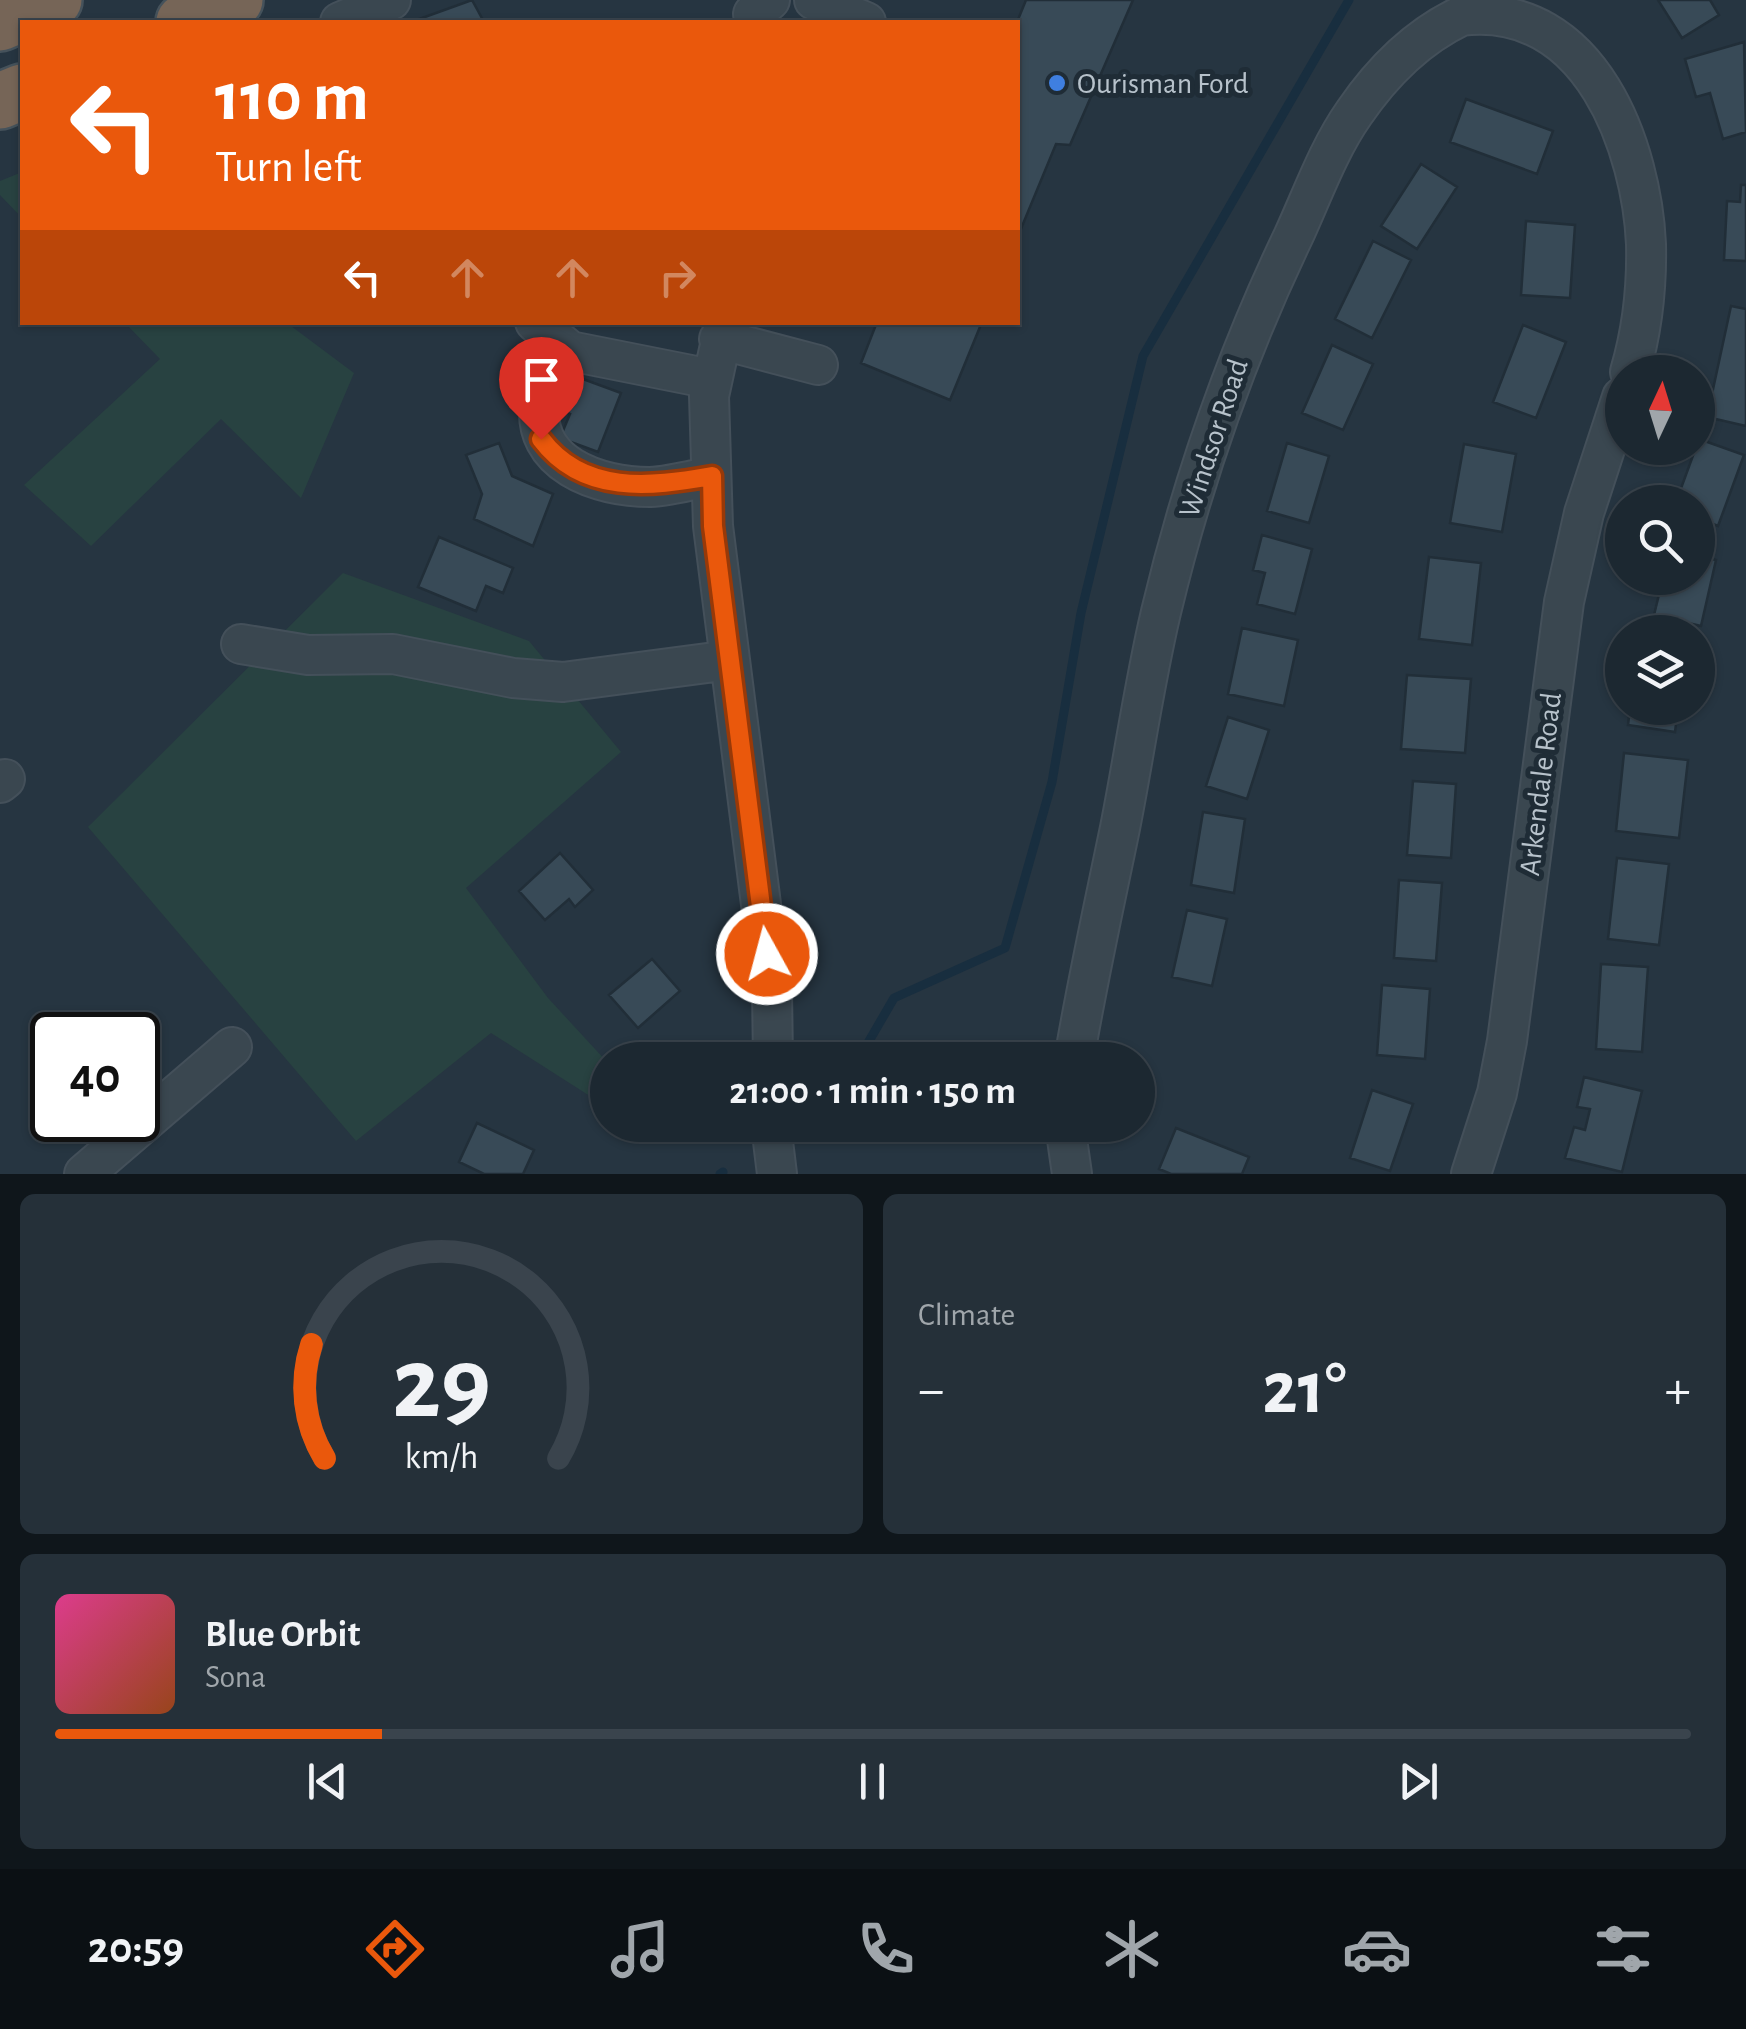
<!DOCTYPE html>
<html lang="en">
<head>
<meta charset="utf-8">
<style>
  body { margin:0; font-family:"Alegreya Sans",sans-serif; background:#253039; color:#f1f3f6; height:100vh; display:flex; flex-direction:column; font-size:38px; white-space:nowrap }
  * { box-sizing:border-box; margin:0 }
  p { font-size:32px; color:#a0a6ab }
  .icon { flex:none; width:55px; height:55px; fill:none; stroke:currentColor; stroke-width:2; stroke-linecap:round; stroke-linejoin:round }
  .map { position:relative; height:1174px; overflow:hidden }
  .details { display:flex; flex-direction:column; gap:20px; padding:20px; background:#0f161b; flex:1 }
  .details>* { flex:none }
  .top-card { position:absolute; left:20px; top:20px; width:1000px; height:305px; border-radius:0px; box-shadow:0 2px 8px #0004,0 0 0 2px #3a444d; background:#ea580c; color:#fff; overflow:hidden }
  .needle { width:65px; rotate:4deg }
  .tools { position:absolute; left:1605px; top:355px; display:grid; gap:20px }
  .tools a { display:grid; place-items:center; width:110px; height:110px; border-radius:50%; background:#1c2831; box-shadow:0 2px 8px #0004,0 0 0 2px #3a444d; font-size:50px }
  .speed { position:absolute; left:30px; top:1012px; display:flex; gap:20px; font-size:50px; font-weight:700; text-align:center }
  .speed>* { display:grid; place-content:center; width:130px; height:130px; border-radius:50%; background:#1c2831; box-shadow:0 2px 8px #0004,0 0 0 2px #3a444d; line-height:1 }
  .speed .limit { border:5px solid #111; border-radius:15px; background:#fff; color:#111 }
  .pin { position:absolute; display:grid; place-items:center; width:85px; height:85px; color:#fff; margin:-102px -42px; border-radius:50% 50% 50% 0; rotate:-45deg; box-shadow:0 0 10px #0007 }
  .pin .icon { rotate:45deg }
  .me { position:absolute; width:110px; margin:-55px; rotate:353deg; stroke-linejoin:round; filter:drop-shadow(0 0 8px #0008) }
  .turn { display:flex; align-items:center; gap:35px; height:210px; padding:0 30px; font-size:45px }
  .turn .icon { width:130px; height:130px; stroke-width:2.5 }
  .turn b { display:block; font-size:70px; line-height:85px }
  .lanes { display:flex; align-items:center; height:95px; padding:0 30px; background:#0003; justify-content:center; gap:50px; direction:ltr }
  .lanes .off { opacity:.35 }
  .big { font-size:75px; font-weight:700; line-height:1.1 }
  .details .card { flex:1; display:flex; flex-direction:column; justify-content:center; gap:15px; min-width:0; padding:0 35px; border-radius:15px; background:#253039 }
  .details .dial { align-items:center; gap:0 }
  .dial svg { height:260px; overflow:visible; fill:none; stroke:#3a444d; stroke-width:7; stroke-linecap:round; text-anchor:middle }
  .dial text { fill:#f1f3f6; stroke:none }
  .song { display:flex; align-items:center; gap:30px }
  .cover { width:120px; height:120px; border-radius:15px; background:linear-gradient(135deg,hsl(330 70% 55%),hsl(20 70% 35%)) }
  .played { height:10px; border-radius:5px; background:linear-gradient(90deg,#ea580c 20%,#3a444d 20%) }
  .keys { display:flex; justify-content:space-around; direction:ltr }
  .heat { display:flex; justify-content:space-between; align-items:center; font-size:55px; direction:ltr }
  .details .tiles { flex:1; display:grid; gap:20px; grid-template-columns:1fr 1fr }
  .card:last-child { grid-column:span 2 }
  .trip { position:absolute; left:590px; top:1042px; width:565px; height:100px; border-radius:50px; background:#1c2831; box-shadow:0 2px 8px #0004,0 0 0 2px #3a444d; font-weight:700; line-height:100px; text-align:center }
  .dock { display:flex; height:160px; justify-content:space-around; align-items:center; background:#0b1014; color:#a0a6ab }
  .dock .icon { width:70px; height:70px }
  .dock .on { color:#ea580c }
  .dock b { font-size:45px; color:#f1f3f6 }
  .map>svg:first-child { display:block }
  .green { fill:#284241 }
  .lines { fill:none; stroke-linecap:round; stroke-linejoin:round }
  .stream { stroke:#182e3f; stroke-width:9 }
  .building { fill:#384a57; stroke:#212e38; stroke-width:2.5 }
  .minor-casing { stroke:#44505a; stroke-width:42 }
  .highway-casing { stroke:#45525b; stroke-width:60 }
  .minor { stroke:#3a4750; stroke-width:38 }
  .highway { stroke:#766557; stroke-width:55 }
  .route-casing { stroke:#983908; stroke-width:25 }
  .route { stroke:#ea580c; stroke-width:18 }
  .shop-dot { fill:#3f7fe0; stroke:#1f2c36; stroke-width:4 }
  .labels { text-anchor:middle; stroke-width:10; stroke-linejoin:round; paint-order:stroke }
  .poi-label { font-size:30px; fill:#b7c2cb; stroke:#1f2c36; text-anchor:start }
  .street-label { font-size:30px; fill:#b7c2cb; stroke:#1f2c36 }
</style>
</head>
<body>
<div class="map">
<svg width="1746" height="1174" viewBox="0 0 1746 1174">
  <rect width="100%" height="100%" fill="#263541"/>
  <path class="green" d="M 22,172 L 22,218 L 0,195 L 0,181 Z
    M 125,323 L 287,323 L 354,373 L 301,498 L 221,419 L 91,546 L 24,485 L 160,359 Z
    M 343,573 L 529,641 L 621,752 L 466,888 L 548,998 L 607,1062 L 607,1107 L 491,1033 L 356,1141 L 88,827 Z"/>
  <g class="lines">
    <path class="stream" d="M 858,1060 L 894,998 L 1005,948 L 1052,782 L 1081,613 L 1143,356 L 1349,0
      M 811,1132 L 818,1125
      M 720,1174 L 723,1172"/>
  </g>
  <path class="building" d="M 472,0 L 484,22 L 411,22 Z
    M 1026,0 L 1133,0 L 1070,145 L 1056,144 L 1018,236 L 1017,22 Z
    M 1658,0 L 1710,0 L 1719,15 L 1682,38 Z
    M 1744,42 L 1746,132 L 1723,139 L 1710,93 L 1696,97 L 1685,59 Z
    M 1466,99 L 1553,131 L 1537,174 L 1450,142 Z
    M 1421,164 L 1457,187 L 1417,249 L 1381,226 Z
    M 1741,185 L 1746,185 L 1746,261 L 1724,260 L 1727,201 L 1740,202 Z
    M 1526,221 L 1575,225 L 1570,298 L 1521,295 Z
    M 1373,241 L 1411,260 L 1372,338 L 1335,319 Z
    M 1731,306 L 1746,309 L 1746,426 L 1707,417 Z
    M 877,322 L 982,322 L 950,400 L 861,363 Z
    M 1523,325 L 1566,342 L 1536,418 L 1493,402 Z
    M 1332,345 L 1373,364 L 1343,430 L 1302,413 Z
    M 564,372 L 621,393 L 598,452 L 560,438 L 570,414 L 551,406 Z
    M 1699,439 L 1744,455 L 1718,526 L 1698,518 L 1698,502 L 1676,502 Z
    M 499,443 L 512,476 L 553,494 L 533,546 L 474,519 L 482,494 L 466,455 Z
    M 1287,443 L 1329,456 L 1309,523 L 1267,511 Z
    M 1464,444 L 1516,454 L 1502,532 L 1450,523 Z
    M 1262,535 L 1312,549 L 1295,614 L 1257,604 L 1265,573 L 1253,570 Z
    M 439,537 L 513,568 L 503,593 L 486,586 L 476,611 L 418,587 Z
    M 1698,556 L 1716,560 L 1701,626 L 1654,615 L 1663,578 L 1698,578 Z
    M 1429,557 L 1481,563 L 1472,645 L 1419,639 Z
    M 1242,628 L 1298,640 L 1284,706 L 1228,694 Z
    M 1407,675 L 1471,679 L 1465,753 L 1401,749 Z
    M 1630,708 L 1678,708 L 1675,732 L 1628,725 Z
    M 1228,717 L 1269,730 L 1247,799 L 1206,786 Z
    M 1624,753 L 1688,760 L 1679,838 L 1616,831 Z
    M 1413,781 L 1456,784 L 1451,858 L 1407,855 Z
    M 1203,812 L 1245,819 L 1234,893 L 1191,885 Z
    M 560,853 L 593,890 L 575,907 L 569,899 L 545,920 L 519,891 Z
    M 1617,858 L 1669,864 L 1659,945 L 1608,939 Z
    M 1399,880 L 1442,883 L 1436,961 L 1394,958 Z
    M 1187,910 L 1227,919 L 1212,986 L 1172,977 Z
    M 652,959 L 680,991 L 638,1028 L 609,995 Z
    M 1601,964 L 1648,967 L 1642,1052 L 1596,1049 Z
    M 1382,985 L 1430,989 L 1425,1059 L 1377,1055 Z
    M 1584,1077 L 1642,1091 L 1622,1172 L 1565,1158 L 1574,1127 L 1585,1130 L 1590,1109 L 1577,1107 Z
    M 1372,1090 L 1413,1104 L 1390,1171 L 1350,1158 Z
    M 477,1123 L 534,1150 L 523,1174 L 484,1174 L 459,1162 Z
    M 1176,1128 L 1249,1157 L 1242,1174 L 1171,1174 L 1159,1169 Z"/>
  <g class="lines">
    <g class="minor-casing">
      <path id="minor" d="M 814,0 L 866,22
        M 753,14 L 770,0
        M 340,22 L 391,0
        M 535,322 L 570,351
        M 725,322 L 709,396 L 713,526 L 772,991 L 773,1060
        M 719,339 L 818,365
        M 711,379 L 570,351 C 551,361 544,381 540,401 C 530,464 598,487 650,487 C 670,486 692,480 711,476
        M 241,644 L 308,655 L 393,654 L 513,678 L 563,682 L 730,660
        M 0,783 L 5,779
        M 1074,1060 C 1087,982 1104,906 1120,828 C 1134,757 1144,684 1161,612 C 1192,482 1235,358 1293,237 C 1312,196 1328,150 1354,113 C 1382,72 1417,37 1461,16 C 1593,0 1642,152 1646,244 C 1647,287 1642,331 1630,372
        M 771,1125 L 777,1174
        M 1065,1125 L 1072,1174
        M 84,1174 L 232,1047
        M 1471,1174 L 1497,1093 L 1507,1041 L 1564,602 L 1584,513 L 1622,397"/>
    </g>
    <g class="highway-casing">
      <path id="highway" d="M 184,22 L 235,0
        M 0,23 L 54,0
        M 0,101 L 22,92"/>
    </g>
    <use href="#minor" class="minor"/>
    <use href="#highway" class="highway"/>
  </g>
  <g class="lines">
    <g class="route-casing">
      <path id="route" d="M 541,439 C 583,495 650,487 712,476 L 713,526 L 767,954"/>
    </g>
    <use href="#route" class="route"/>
  </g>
  <circle class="shop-dot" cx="1057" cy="83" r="10"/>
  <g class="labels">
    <g class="poi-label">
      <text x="1077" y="93">Ourisman Ford</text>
    </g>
    <g class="street-label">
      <text transform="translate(1213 438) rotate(-72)" y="10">Windsor Road</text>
      <text transform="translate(1540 784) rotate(-83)" y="10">Arkendale Road</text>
    </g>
  </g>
</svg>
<div class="tools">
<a><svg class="needle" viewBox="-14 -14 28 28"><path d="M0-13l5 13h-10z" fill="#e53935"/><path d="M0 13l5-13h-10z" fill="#a0a6ab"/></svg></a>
<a><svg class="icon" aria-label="search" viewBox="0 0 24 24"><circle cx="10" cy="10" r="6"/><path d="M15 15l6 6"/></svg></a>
<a><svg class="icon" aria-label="layers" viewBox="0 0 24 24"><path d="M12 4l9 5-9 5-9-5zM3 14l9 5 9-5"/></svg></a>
</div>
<div class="speed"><div class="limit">40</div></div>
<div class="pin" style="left:541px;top:439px;background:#d93025"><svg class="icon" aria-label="arrive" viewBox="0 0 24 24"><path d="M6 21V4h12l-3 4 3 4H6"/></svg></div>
<svg class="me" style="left:767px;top:954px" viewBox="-20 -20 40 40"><circle r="17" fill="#ea580c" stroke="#fff" stroke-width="3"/><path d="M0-11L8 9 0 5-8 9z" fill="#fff"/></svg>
<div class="trip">21:00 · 1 min · 150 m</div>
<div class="top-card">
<div class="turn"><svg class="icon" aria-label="left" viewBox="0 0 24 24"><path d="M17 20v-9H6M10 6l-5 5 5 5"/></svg><div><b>110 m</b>Turn left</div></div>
<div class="lanes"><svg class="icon" aria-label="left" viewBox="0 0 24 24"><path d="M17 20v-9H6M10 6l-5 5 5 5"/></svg><svg class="icon off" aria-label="ahead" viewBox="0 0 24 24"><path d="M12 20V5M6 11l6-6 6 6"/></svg><svg class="icon off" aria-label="ahead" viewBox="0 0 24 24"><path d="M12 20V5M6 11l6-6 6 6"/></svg><svg class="icon off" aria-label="right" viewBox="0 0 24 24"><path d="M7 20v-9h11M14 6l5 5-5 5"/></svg></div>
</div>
</div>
<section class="details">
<div class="tiles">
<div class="card dial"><svg viewBox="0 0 100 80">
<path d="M14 69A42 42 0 1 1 86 69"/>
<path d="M14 69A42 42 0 0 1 10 34" stroke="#ea580c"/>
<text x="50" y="56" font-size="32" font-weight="700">29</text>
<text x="50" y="72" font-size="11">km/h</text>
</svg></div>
<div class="card"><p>Climate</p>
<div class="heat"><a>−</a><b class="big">21°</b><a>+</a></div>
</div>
<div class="card">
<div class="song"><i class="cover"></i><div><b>Blue Orbit</b><p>Sona</p></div></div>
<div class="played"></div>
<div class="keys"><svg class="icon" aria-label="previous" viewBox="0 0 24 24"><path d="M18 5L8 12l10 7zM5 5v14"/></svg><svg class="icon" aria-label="pause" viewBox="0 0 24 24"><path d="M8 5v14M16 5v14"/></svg><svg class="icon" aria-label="next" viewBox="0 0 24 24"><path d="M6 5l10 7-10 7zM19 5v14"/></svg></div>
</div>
</div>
</section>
<nav class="dock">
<b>20:59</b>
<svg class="icon on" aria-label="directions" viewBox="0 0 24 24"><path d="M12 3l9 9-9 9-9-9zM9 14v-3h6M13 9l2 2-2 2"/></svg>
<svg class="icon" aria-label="music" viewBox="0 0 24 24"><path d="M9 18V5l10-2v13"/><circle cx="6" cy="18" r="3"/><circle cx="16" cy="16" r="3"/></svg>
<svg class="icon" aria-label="phone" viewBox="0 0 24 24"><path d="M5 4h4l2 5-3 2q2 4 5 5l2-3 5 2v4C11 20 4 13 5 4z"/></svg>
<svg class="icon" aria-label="climate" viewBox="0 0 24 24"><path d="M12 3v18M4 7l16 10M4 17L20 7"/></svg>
<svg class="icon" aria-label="car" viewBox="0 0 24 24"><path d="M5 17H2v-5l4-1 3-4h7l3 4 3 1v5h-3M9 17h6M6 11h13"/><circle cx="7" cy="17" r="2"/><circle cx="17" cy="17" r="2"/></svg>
<svg class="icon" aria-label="filters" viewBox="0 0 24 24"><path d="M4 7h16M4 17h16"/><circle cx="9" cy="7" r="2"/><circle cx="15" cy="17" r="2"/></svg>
</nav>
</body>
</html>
